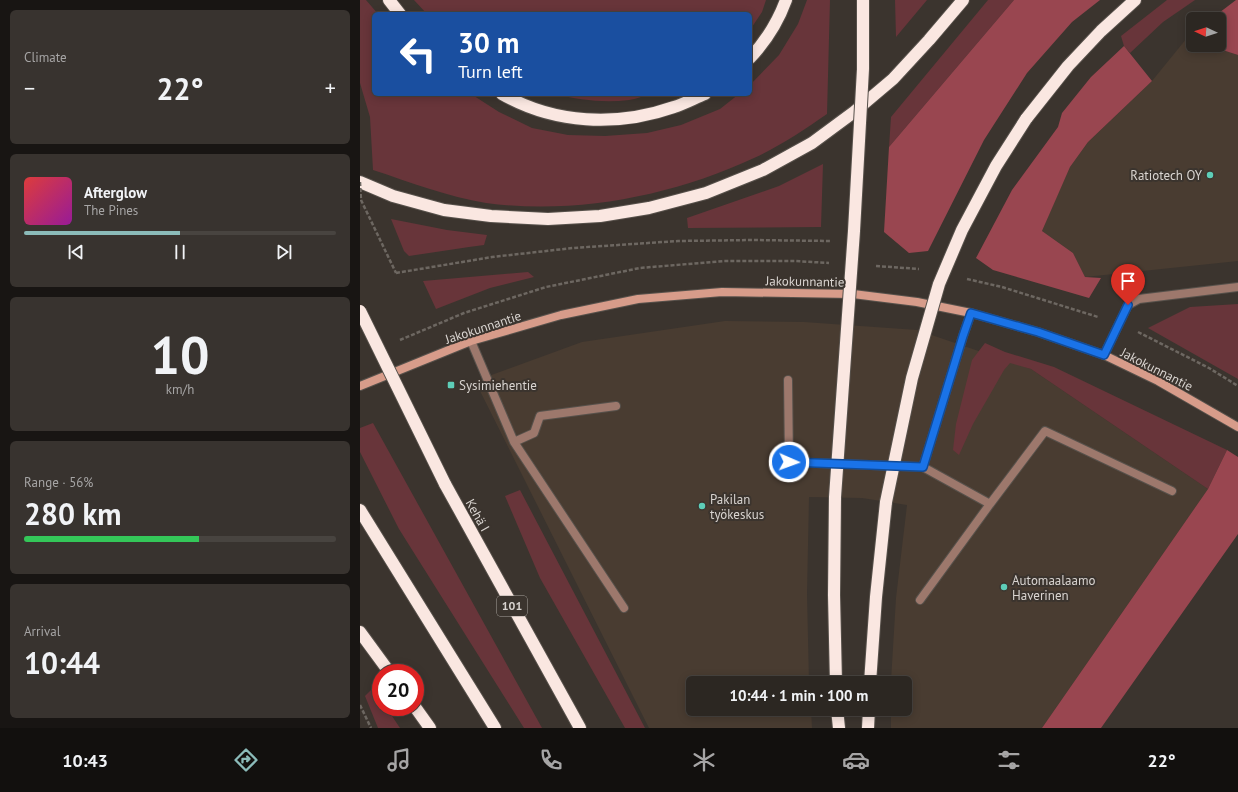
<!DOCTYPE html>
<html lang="en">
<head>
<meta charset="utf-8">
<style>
  body { margin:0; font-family:"PT Sans",sans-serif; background:#38332f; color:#f1f3f6; height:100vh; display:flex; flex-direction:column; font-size:15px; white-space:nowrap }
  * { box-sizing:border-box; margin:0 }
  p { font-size:13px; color:#a6a5a5 }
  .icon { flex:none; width:22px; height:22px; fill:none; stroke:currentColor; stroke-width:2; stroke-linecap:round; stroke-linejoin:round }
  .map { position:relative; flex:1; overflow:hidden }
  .side { display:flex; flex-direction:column; gap:10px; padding:10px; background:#181513; width:360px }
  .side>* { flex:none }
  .top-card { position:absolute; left:12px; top:12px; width:380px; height:84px; border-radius:6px; box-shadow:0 2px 10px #0003,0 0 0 1px #484440; background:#1a4fa0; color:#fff; overflow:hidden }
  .needle { width:26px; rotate:274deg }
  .tools { position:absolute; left:826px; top:12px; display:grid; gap:8px }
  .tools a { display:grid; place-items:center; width:40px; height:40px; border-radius:6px; background:#2c2722; box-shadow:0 2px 10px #0003,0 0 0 1px #484440; font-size:20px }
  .speed { position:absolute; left:12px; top:664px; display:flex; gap:8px; font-size:20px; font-weight:700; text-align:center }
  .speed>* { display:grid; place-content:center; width:52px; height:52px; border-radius:50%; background:#2c2722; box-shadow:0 2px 10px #0003,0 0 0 1px #484440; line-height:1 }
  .speed .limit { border:6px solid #d22; background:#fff; color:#111 }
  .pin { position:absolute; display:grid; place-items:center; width:34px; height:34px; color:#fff; margin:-41px -17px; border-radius:50% 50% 50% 0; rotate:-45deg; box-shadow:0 0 4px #0007 }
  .pin .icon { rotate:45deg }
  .me { position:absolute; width:44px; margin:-22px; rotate:92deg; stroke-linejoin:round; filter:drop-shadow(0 0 3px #0008) }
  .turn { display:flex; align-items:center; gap:14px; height:84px; padding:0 20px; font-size:18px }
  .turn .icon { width:52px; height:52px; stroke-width:2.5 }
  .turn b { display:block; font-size:28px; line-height:34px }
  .big { font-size:30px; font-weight:700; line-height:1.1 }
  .side .tile { flex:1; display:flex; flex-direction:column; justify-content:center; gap:6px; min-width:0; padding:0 14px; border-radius:6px; background:#38332f }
  .side .dial { align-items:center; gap:0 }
  .dial b { font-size:52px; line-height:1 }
  .song { display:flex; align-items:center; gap:12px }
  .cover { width:48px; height:48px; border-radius:6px; background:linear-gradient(135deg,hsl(0 70% 55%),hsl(300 70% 35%)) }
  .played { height:4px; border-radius:2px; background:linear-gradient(90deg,#8bbbb9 50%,#484440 50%) }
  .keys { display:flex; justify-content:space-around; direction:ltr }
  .heat { display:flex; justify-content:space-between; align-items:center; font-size:22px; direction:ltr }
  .charge { height:6px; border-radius:3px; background:linear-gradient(90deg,#34c759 56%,#484440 0) }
  .trip { position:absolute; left:326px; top:676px; width:226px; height:40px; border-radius:6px; background:#2c2722; box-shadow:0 2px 10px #0003,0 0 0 1px #484440; font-weight:700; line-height:40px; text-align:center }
  .dock { display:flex; height:64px; justify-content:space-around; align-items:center; background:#12100e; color:#a6a5a5 }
  .dock .icon { width:28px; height:28px }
  .dock .selected { color:#8bbbb9 }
  .dock b { font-size:18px; color:#f1f3f6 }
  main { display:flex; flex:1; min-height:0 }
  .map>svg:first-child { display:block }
  .built { fill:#493c31 }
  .green { fill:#68353a }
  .forest { fill:#994650 }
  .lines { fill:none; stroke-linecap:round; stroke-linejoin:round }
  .lane-casing { stroke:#57514b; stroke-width:10 }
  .secondary-casing { stroke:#57514b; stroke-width:10 }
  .highway-casing { stroke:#57514b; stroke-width:14 }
  .path { stroke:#6d6761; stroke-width:2.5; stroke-dasharray:4 2; stroke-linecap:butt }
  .lane { stroke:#9d786c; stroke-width:8 }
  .secondary { stroke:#d79c8a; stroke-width:8 }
  .highway { stroke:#fae7e1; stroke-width:12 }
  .highway-bridge-casing { stroke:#57514b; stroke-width:14; stroke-linecap:butt }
  .path-bridge { stroke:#6d6761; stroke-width:2.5; stroke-dasharray:4 2; stroke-linecap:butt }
  .highway-bridge { stroke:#fae7e1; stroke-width:12 }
  .route-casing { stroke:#114b97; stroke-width:10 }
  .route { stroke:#1a73e8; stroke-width:7 }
  .poi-dot { fill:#5eceb8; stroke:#3b342e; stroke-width:1.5 }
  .labels { text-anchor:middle; stroke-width:4; stroke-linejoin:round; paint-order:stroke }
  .shield { fill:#3b342e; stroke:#aaa49f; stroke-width:1 }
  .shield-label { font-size:12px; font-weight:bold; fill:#d9d4d0 }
  .poi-label { font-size:13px; fill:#d9d4d0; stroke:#3b342e; text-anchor:start }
  .street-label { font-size:13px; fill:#d9d4d0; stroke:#3b342e }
</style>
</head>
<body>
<main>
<section class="side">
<div class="tile"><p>Climate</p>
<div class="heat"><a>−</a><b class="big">22°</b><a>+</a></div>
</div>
<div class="tile">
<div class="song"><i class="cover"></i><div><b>Afterglow</b><p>The Pines</p></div></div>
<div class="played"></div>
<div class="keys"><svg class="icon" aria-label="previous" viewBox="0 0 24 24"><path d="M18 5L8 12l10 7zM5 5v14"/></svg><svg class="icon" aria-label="pause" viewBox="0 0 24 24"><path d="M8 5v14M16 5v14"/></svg><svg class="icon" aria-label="next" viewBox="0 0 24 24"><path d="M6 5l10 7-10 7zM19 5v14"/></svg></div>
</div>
<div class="tile dial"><b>10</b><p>km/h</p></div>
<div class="tile"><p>Range · 56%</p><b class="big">280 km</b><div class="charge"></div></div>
<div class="tile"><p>Arrival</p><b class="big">10:44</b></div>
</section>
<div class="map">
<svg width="878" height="728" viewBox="0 0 878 728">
  <rect width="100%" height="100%" fill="#3b342e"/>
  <path class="built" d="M 827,38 L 833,40 L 833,45 L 847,45 L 878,55 L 878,261 L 725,277 L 713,253 L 682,231 L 696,198 L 710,167 L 728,142 L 792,81 Z
    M 365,321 L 444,322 L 557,330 L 671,369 L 848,489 L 682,728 L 531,728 L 531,709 L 545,709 L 545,683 L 531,683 L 531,681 L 536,598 L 547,505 L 502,498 L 449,497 L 447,594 L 449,683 L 333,683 L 333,709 L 451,709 L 452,728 L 289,728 L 115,381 L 222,342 Z"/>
  <path class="green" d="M 0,0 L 6,0 L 18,14 L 14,14 L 14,94 L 111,94 L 139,112 L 172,128 L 208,135 L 245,136 L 287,133 L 321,125 L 360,109 L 379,94 L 390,94 L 390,85 L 419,55 L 438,24 L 447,0 L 470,0 L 467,114 C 444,130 420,146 394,158 C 312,196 216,215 126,203 C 88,197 50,182 13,170 L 10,117 L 0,83 Z
    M 54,0 L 406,0 L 402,12 L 390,30 L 390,14 L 67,14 Z
    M 535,0 L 567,0 L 536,37 Z
    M 628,0 L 654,0 L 529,147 L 531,117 Z
    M 807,0 L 835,0 L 803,22 L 770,53 L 764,46 L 761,36 Z
    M 195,94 L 290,94 C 283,96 276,99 269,100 C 244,103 219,100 195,94 Z
    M 463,164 L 461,227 L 328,228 L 327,218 L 419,186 Z
    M 31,219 L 87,230 L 127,235 L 124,245 L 109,247 L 49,256 L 44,251 Z
    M 168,272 L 174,277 L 130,288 L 76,309 L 63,281 Z
    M 878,304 L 878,379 L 788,328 L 830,307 Z
    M 625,343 L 645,352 L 694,367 L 867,450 L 848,489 L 671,369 L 650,363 L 644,370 L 613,424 L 599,455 L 593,450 L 596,424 L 612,360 Z
    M 13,423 L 182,728 L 164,728 L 39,529 L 0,452 L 0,428 Z
    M 160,490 L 285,728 L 265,728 L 180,578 L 145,496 Z
    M 13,688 L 21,700 L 21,707 L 26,707 L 40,728 L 18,728 L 5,696 Z"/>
  <path class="forest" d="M 654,0 L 740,0 L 712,22 L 667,73 L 624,140 L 568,251 L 549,253 L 524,232 L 529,147 Z
    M 876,0 L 878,0 L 878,55 L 847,45 L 859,45 L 859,19 L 851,19 Z
    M 764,46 L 792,81 L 728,142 L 710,167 L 682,231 L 713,253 L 725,277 L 741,278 L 729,298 L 633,270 L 616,258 L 652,190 L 698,127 L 702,113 L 731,77 Z
    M 867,450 L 878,457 L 878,534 L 741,728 L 682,728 L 848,489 Z"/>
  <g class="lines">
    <g class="lane-casing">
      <path id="lane" d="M 111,341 L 154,442 L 264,608
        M 744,355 L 768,305 L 779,299 L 878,287
        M 428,380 L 429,462 L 563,467 L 603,336 L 611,313
        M 154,442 L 174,433 L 180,416 L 256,406
        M 630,504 L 685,431 L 812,491
        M 560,600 L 630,504 L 563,467"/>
    </g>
    <g class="secondary-casing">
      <path id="secondary" d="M 0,386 L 111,341 L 201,315 L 278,299 L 362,292 L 493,294 L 557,302 L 611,313 L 678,332 L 744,355 L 798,381 L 878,427"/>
    </g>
    <g class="highway-casing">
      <path id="highway" d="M 29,0 L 40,14
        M 390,58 C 406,41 418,22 426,0
        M 142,94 C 194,124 257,127 314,107 C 324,104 335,98 345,94
        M 666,119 L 708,66 L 741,31 L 775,0
        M 0,182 L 33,196 L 84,210 L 131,216 L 188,219 L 240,216 L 289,208 L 346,193 L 403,170 L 452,143 L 494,112 L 533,79 L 569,40 L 603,0
        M 85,484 L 220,728
        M 475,497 L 474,595 L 476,683
        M 0,510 L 135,728
        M 0,632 L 30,673
        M 510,683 L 516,597 L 526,502
        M 55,707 L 70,728
        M 477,709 L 479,728
        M 508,728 L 509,709"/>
    </g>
    <path class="path" d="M 516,266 L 559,269
      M 36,273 L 132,257 L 213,248 L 318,241 L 393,240 L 470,241
      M 607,279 L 642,287 L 738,317
      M 778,332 L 849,368 L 878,386
      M 40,340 L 104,313 L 186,287 L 280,268 L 364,261 L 435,261 L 469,263
      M 0,705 L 11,728"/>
    <use href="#lane" class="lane"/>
    <use href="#secondary" class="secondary"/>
    <use href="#highway" class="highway"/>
    <g class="highway-bridge-casing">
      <path id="highway-bridge" d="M 0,311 L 85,484
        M 475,497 L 494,231 L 503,69 L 503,0
        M 526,502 L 552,378 L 579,284 L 602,230 L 636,166 L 666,119"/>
    </g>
    <path class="path-bridge" d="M 0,182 L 1,200 L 36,273"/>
    <use href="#highway-bridge" class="highway-bridge"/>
  </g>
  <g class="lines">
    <g class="route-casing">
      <path id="route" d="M 429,462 L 563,467 L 603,336 L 611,313 L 678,332 L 744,355 L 768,305"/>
    </g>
    <use href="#route" class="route"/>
  </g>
  <g class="poi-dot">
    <circle cx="850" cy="175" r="4"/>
    <rect x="87" y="381" width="8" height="8" rx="2"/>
    <circle cx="342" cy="506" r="4"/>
    <circle cx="644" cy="587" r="4"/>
  </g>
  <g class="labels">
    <rect class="shield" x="137" y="596" width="30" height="20" rx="3"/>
    <g class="shield-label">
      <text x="152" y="610">101</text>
    </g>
    <g class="poi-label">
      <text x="842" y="180" text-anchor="end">Ratiotech OY</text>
      <text x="99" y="390">Sysimiehentie</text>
      <text x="350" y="504">Pakilan<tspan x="350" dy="15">työkeskus</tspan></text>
      <text x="652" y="585">Automaalaamo<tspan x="652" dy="15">Haverinen</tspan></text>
    </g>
    <g class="street-label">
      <text transform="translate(445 281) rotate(1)" y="5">Jakokunnantie</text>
      <text transform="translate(123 327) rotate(-18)" y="5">Jakokunnantie</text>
      <text transform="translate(797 369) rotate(27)" y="5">Jakokunnantie</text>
      <text transform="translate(118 515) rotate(61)" y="5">Kehä I</text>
    </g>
  </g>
</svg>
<div class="tools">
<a><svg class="needle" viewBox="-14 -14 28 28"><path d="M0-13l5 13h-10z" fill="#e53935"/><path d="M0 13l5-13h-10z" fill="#a6a5a5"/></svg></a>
</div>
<div class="speed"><div class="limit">20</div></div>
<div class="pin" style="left:768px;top:305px;background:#d93025"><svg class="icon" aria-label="arrive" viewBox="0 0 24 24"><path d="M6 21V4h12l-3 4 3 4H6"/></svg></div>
<svg class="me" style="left:429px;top:462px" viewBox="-20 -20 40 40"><circle r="17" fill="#1a73e8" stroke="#fff" stroke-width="3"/><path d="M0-11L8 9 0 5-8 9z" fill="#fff"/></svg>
<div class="trip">10:44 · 1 min · 100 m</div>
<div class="top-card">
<div class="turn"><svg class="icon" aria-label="left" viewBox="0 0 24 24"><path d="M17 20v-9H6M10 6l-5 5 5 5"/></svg><div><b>30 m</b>Turn left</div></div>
</div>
</div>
</main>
<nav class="dock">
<b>10:43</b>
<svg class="icon selected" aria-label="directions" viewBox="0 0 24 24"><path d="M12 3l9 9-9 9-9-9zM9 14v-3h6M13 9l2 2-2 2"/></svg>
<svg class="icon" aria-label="music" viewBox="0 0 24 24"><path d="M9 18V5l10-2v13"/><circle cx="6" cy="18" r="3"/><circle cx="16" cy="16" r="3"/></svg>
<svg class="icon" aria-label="phone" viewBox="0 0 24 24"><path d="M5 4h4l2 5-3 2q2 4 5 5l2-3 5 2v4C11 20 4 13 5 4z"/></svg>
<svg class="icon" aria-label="climate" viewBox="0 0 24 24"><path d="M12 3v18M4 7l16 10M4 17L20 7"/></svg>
<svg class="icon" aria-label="car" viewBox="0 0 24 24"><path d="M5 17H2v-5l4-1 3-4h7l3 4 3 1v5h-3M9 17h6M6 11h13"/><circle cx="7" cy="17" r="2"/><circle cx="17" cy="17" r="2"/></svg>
<svg class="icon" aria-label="filters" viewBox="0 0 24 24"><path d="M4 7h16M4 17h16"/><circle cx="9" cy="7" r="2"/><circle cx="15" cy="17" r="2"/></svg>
<b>22°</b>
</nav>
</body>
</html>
